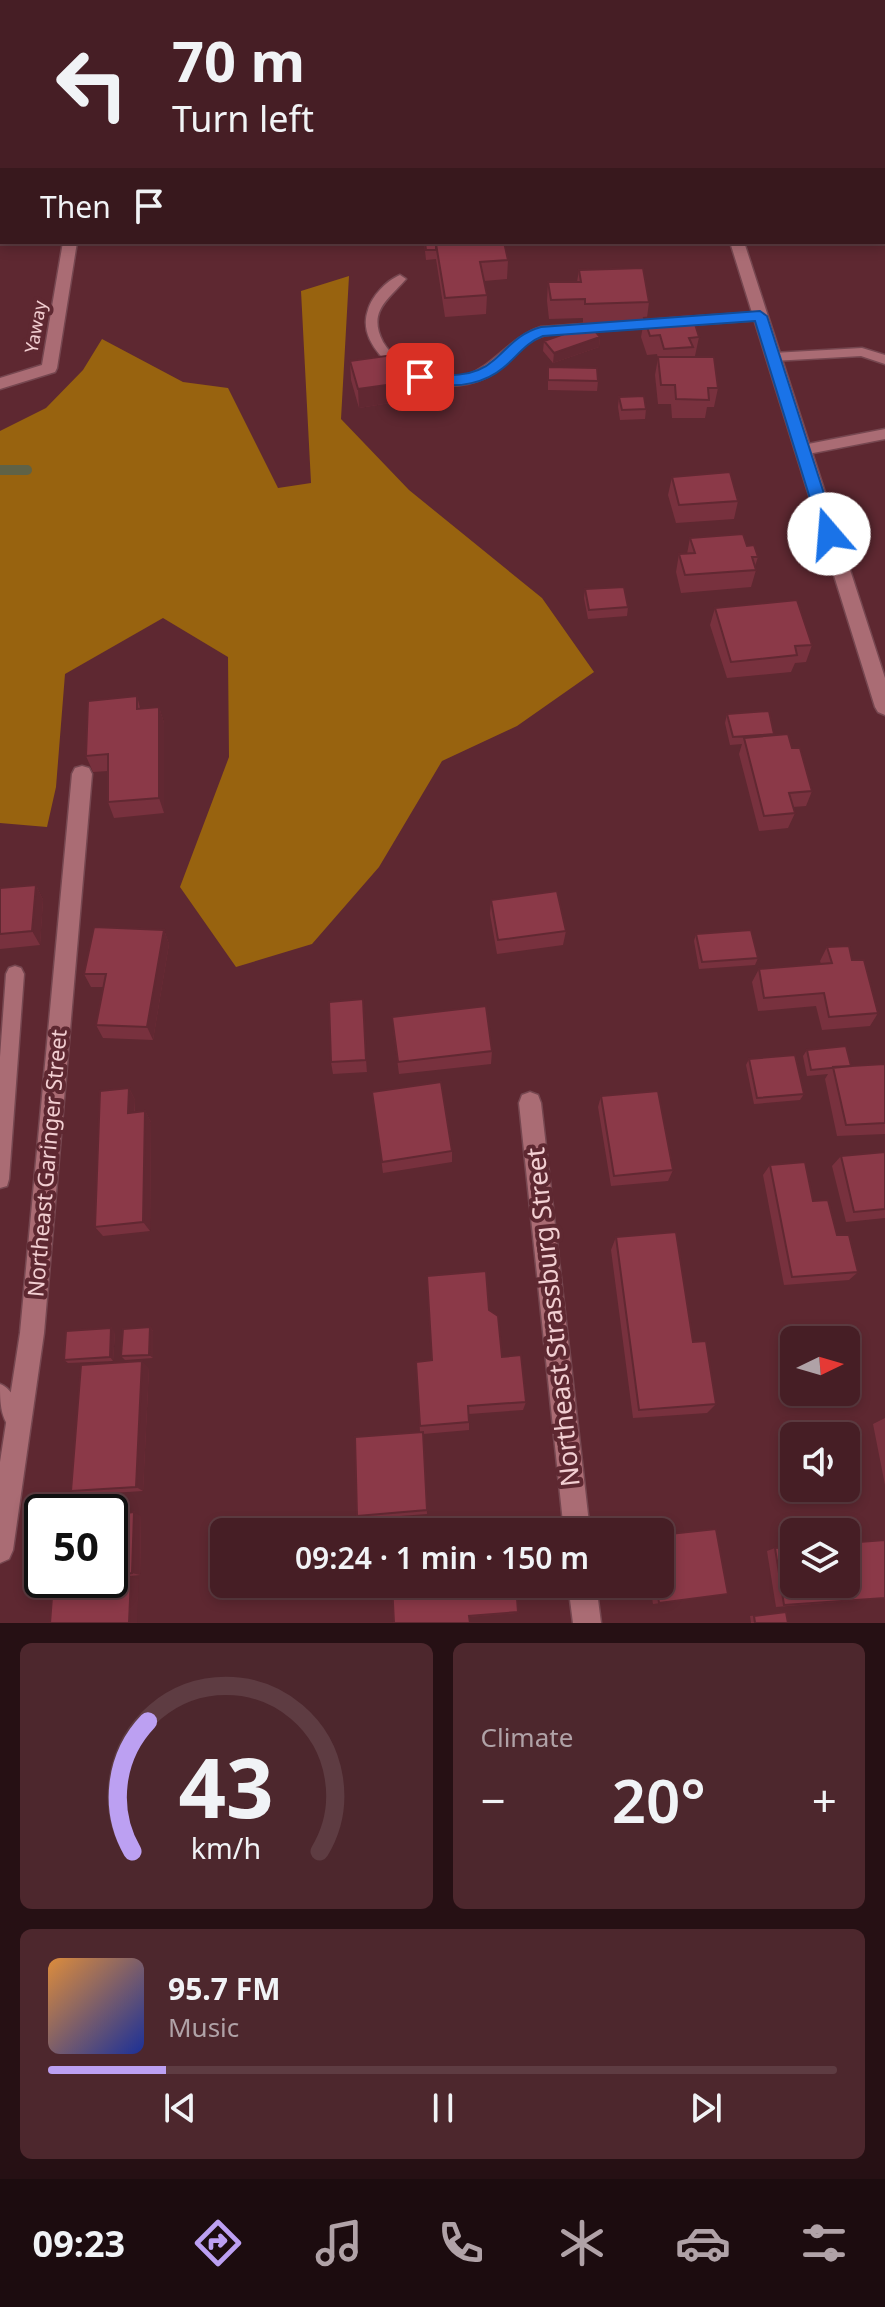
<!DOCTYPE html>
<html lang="en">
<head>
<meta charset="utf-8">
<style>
  body { margin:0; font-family:"Noto Sans",sans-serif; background:#4d272d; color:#f1f3f6; height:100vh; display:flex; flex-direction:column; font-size:30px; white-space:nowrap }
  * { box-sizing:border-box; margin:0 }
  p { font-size:26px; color:#b0a2a7 }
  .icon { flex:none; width:44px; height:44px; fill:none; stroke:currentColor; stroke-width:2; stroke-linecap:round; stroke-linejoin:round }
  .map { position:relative; height:1623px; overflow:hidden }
  .details { display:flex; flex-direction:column; gap:20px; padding:20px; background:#261014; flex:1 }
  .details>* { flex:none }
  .guide { position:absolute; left:0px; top:0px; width:886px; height:244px; box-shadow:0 4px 12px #0003,0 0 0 2px #5e3c42; background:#461e25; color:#f1f3f6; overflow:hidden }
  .needle { width:52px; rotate:85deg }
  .controls { position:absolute; left:780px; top:1326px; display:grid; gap:16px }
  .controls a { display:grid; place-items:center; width:80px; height:80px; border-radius:12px; background:#461e25; box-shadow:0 4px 12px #0003,0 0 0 2px #5e3c42; font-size:40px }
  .speed { position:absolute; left:24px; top:1494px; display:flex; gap:16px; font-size:40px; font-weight:700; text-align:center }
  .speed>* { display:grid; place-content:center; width:104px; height:104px; border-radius:50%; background:#461e25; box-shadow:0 4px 12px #0003,0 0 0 2px #5e3c42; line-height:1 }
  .speed .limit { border:4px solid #111; border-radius:12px; background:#fff; color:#111 }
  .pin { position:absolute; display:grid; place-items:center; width:68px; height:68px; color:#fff; margin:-34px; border-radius:16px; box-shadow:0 4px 12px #0006 }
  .me { position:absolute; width:88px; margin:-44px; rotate:342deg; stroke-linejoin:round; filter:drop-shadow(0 0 6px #0008) }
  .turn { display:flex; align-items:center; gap:28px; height:168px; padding:0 40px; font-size:36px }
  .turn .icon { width:104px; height:104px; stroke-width:2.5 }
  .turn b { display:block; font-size:56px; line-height:68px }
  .then { display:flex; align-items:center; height:76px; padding:0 40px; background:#0003; gap:16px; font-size:30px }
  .big { font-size:60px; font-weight:600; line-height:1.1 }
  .details .widget { flex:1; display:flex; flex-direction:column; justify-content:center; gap:12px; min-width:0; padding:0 28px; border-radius:12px; background:#4d272d }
  .details .dial { align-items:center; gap:0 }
  .dial svg { height:208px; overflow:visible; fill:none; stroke:#5e3c42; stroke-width:7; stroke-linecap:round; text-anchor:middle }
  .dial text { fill:#f1f3f6; stroke:none }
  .song { display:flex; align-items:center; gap:24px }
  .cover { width:96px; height:96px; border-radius:12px; background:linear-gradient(135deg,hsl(30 70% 55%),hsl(230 70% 35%)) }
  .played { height:8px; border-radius:4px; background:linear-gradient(90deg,#bca0f2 15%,#5e3c42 15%) }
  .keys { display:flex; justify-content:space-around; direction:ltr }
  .heat { display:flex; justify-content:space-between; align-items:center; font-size:44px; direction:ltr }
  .details .tiles { flex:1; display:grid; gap:20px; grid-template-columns:1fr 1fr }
  .widget:last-child { grid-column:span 2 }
  .trip { position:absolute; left:210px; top:1518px; width:464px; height:80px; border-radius:12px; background:#461e25; box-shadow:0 4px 12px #0003,0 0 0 2px #5e3c42; font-weight:600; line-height:80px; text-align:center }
  .tab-bar { display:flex; height:128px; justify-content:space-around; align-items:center; background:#1c0c0f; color:#b0a2a7 }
  .tab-bar .icon { width:56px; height:56px }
  .tab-bar .on { color:#bca0f2 }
  .tab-bar b { font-size:36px; color:#f1f3f6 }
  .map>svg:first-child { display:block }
  .forest { fill:#98630f }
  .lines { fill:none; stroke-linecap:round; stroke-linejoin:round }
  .stream { stroke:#5f6247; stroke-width:10 }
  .service-casing { stroke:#764750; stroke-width:3 }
  .minor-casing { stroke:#764750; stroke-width:3 }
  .secondary-casing { stroke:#764750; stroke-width:3 }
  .service { fill:#aa6c74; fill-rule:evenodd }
  .minor { fill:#aa6c74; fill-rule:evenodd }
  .secondary { fill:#aa6c74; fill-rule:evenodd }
  .wall { fill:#78313e }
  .shaded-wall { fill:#612832 }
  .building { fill:#8b3948; stroke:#612832; stroke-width:2 }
  .route { fill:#1a73e8; stroke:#114b97; stroke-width:2 }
  .labels { text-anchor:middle; stroke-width:8; stroke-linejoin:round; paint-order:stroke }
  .far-street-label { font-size:18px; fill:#f2cfd2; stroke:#5e2831 }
  .street-label { font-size:22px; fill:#f2cfd2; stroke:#5e2831 }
  .near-street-label { font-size:26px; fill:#f2cfd2; stroke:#5e2831 }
</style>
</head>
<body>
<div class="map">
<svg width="885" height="1623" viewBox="0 0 885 1623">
  <rect width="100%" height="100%" fill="#5e2831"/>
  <path class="forest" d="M 349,276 L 341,419 L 409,490 L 542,598 L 594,672 L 517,726 L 442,761 L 379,867 L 312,944 L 236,967 L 180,887 L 229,757 L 228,657 L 163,618 L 65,674 L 56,787 L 47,827 L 0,823 L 0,431 L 46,408 L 83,370 L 102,339 L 183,382 L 228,388 L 278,488 L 311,483 L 301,291 Z"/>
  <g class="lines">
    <path class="stream" d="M 0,470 L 27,470"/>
    <g class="service-casing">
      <path id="service" d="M 884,120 L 885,120 L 885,126 L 884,126 Z
        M 0,132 L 2,132 L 2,139 L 0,139 Z
        M 400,275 L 406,279 C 389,299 367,311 383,342 C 391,356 407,367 421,372 C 481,396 496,342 541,327 L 760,312 L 766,316 L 760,320 C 711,323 662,327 613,330 C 591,332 567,331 546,335 C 526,339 512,360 497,371 C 462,396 407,388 380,355 C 369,342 362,327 368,310 C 372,296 386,281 400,275 Z
        M 862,348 L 885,355 L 885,364 L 861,356 L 773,361 L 767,357 L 773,353 Z
        M 885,429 L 885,439 L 803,455 L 796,450 L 803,445 Z
        M 15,966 L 21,968 L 24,974 L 9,1179 L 7,1186 L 0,1188 L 0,1057 L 6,974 L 9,968 Z
        M 0,1384 C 13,1389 23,1410 28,1423 L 25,1430 L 18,1433 C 0,1425 0,1402 0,1384 Z"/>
    </g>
    <g class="minor-casing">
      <path id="minor" d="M 349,0 L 361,0 L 362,2 L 350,2 Z
        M 63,242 L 77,242 L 57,368 L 55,372 L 0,389 L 0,378 L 42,365 Z
        M 82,766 L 89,768 L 92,774 L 44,1333 L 13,1550 L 9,1559 L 0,1563 L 0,1462 L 20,1333 L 72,774 L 75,768 Z
        M 530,1092 L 538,1095 L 541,1103 L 590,1532 L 564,1532 L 519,1103 L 522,1095 Z
        M 568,1584 L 596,1584 L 601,1623 L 573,1623 Z"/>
    </g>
    <g class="secondary-casing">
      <path id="secondary" d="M 656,0 L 668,0 L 668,2 L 656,2 Z
        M 884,32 L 885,32 L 885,40 L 884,40 Z
        M 0,67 L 2,67 L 2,75 L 0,75 Z
        M 730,242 L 744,242 L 885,678 L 885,715 L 878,712 L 875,707 Z"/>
    </g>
    <use href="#service" class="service"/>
    <use href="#minor" class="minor"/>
    <use href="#secondary" class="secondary"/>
  </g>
  <path class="wall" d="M 0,0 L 105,0 L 105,2 L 2,2 L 2,39 L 0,39 Z
    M 411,0 L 473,0 L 473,2 L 411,2 Z
    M 485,0 L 542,0 L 542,2 L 485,2 Z
    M 550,0 L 619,0 L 619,2 L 550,2 Z
    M 754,0 L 815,0 L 815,2 L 755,2 Z
    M 884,58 L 885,58 L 884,113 Z
    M 0,79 L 2,79 L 2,110 L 0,103 Z
    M 424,242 L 508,260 L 507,279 L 484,281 L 487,295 L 486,314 L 445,317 L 436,259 L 426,260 Z
    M 579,270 L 649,302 L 647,318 L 699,337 L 695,356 L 691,357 L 718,388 L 714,407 L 707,407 L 705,418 L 672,418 L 671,404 L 658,404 L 655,375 L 658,358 L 657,354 L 647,355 L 641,337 L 644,321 L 583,323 L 583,318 L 549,319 L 547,301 L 548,282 L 577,282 Z
    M 600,337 L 599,347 L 553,363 L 543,351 L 544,341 Z
    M 350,361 L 408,382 L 409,400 L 359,408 L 351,380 Z
    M 548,367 L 598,381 L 597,391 L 548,390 Z
    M 619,397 L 646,409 L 645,419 L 620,420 L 618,407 Z
    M 672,477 L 738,501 L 734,519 L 676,523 L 668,495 Z
    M 690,538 L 747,546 L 758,557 L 755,566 L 756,570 L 751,587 L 681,593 L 676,572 L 679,554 L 687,554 Z
    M 585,589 L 628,607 L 627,616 L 588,619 L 584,598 Z
    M 715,608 L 812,645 L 806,662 L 795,663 L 791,672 L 727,678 L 710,625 Z
    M 137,696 L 140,708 L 159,707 L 164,723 L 164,813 L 114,818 L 108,802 L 108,771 L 93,772 L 86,756 Z
    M 727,714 L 774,734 L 774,736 L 792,748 L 812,791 L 806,806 L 793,807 L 795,813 L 788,828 L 759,831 L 739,754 L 742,744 L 730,745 L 725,723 Z
    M 36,885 L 43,900 L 40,945 L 0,949 L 0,888 Z
    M 491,900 L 566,931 L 563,945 L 497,954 L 490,914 Z
    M 164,930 L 169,944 L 153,1040 L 103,1038 L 96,1025 L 103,987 L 91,987 L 84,974 Z
    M 696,934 L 758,958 L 755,965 L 699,969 L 694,941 Z
    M 827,947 L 852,960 L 878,1013 L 870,1026 L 822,1030 L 816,1006 L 758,1011 L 752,982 L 759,969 L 821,964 L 820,961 Z
    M 363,999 L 367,1072 L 333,1074 L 331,1062 Z
    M 393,1029 L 492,1051 L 491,1064 L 399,1074 Z
    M 807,1050 L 851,1066 L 885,1064 L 885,1134 L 837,1136 L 825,1079 L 828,1074 L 807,1076 L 803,1056 Z
    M 749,1059 L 804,1094 L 800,1100 L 754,1104 L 746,1065 Z
    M 129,1088 L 135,1100 L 135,1112 L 145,1111 L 151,1122 L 150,1231 L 103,1236 L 95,1227 Z
    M 372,1092 L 452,1151 L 452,1162 L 383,1173 Z
    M 601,1096 L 673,1170 L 668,1181 L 611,1186 L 598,1107 Z
    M 885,1152 L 885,1218 L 846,1222 L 832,1166 L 841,1156 Z
    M 770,1165 L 813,1201 L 837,1235 L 858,1272 L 849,1280 L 784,1285 L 763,1175 Z
    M 616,1237 L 693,1342 L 716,1404 L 707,1413 L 633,1418 L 611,1250 Z
    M 489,1310 L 502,1357 L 526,1402 L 523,1410 L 469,1414 L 469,1430 L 423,1434 L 427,1514 L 359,1519 L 357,1516 L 420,1432 L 416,1362 L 432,1360 Z
    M 150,1327 L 153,1331 L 153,1358 L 125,1360 L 121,1356 Z
    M 115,1332 L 113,1361 L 68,1363 L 64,1360 Z
    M 149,1368 L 143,1491 L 80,1495 L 71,1491 Z
    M 885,1418 L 885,1485 L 873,1424 Z
    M 110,1515 L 141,1516 L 140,1575 L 110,1578 Z
    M 885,1540 L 885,1598 L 776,1607 L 767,1551 L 775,1548 Z
    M 650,1584 L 660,1584 L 728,1594 L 653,1604 Z
    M 518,1612 L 516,1613 L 394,1623 Z
    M 786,1612 L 788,1623 L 751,1623 L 750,1616 Z"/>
  <path class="shaded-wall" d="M 600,337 L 599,347 L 553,363 L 554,353 Z
    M 408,382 L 409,400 L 359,408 L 358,389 Z
    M 159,707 L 164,723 L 164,813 L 159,798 Z
    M 36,885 L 43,900 L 40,945 L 32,931 Z
    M 164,930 L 169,944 L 153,1040 L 147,1027 Z
    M 363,999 L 365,1012 L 367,1072 L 366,1060 Z
    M 129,1088 L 135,1100 L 134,1124 L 128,1113 Z
    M 145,1111 L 151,1122 L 150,1231 L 143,1222 Z
    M 150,1327 L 153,1331 L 153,1358 L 149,1355 Z
    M 111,1328 L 115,1332 L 113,1361 L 110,1357 Z
    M 142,1361 L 149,1368 L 143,1491 L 136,1487 Z
    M 134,1512 L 141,1516 L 140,1575 L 132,1573 Z
    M 131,1577 L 139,1579 L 137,1623 L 129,1623 Z"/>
  <path class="building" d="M 0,0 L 41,0 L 41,2 L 2,2 L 2,6 L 0,6 Z
    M 122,0 L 178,0 L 178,2 L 122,2 Z
    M 229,0 L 298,0 L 298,2 L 229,2 Z
    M 414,0 L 458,0 L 424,2 L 414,2 Z
    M 489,0 L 542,0 L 489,2 Z
    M 884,58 L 885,58 L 885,92 L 884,90 Z
    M 0,79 L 2,79 L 2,95 L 0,95 Z
    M 425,242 L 461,242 L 436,244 L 436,250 L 426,250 Z
    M 467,242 L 504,242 L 508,260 L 480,262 L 487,295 L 445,298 L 436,244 Z
    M 643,268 L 649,302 L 585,304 L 585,299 L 551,300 L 548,282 L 581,282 L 579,270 Z
    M 692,314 L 699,337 L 689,338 L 693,347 L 664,349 L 660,335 L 650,336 L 644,318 Z
    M 590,325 L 600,337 L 554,353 L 544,341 Z
    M 400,354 L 408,382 L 358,389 L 350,361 Z
    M 658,357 L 714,357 L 718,388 L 708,388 L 709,400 L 676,399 L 675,385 L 661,385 Z
    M 548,367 L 597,368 L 598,381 L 548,380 Z
    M 644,396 L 646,409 L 622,410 L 619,397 Z
    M 730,472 L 738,501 L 679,505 L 672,477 Z
    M 743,534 L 747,546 L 754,545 L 758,557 L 752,557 L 756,570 L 685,575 L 679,554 L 695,553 L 690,538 Z
    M 624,587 L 628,607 L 589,610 L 585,589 Z
    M 797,600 L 812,645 L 795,646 L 797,655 L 731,662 L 715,608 Z
    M 137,696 L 137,709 L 159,707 L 159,798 L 108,802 L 108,754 L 86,756 L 88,701 Z
    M 769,711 L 774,734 L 733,737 L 727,714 Z
    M 788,734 L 792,748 L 800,748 L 812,791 L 789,793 L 795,813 L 764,816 L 744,738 Z
    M 36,885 L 32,931 L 0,934 L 0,888 Z
    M 557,891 L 566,931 L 498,940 L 491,900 Z
    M 94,927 L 164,930 L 147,1027 L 96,1025 L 106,974 L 84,974 Z
    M 751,930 L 758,958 L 702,962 L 696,934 Z
    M 849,946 L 852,960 L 864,960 L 878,1013 L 829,1017 L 824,993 L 764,998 L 759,969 L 832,963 L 827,947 Z
    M 363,999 L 366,1060 L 331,1062 L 329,1002 Z
    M 486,1006 L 492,1051 L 398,1062 L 392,1017 Z
    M 846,1046 L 851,1066 L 811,1070 L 807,1050 Z
    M 795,1055 L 804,1094 L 757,1098 L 749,1059 Z
    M 885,1064 L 885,1123 L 846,1125 L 833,1067 Z
    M 441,1082 L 452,1151 L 382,1162 L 372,1092 Z
    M 129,1088 L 128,1113 L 145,1111 L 143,1222 L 95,1227 L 100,1091 Z
    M 658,1091 L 673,1170 L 614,1176 L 601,1096 Z
    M 885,1152 L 885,1209 L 854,1212 L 841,1156 Z
    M 805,1162 L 813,1201 L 828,1200 L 837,1235 L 849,1235 L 858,1272 L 792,1277 L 770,1165 Z
    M 676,1232 L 693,1342 L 706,1341 L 716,1404 L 639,1410 L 616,1237 Z
    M 486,1271 L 489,1310 L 498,1316 L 502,1357 L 521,1355 L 526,1402 L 468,1406 L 469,1422 L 420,1426 L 416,1362 L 432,1360 L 427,1276 Z
    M 150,1327 L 149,1355 L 121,1356 L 123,1329 Z
    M 111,1328 L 110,1357 L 64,1360 L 66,1331 Z
    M 142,1361 L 136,1487 L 71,1491 L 81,1365 Z
    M 423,1432 L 427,1510 L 357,1516 L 355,1437 Z
    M 134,1512 L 132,1573 L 110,1575 L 110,1515 Z
    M 456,1521 L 457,1532 L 401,1532 L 401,1525 Z
    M 716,1529 L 728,1594 L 659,1603 L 656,1584 L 660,1584 L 660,1535 Z
    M 885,1540 L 885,1598 L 784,1605 L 775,1548 L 794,1547 L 794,1584 L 846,1584 L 846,1543 Z
    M 131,1577 L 129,1623 L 50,1623 L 53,1584 Z
    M 392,1584 L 516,1584 L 518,1612 L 469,1616 L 470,1623 L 394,1623 Z
    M 786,1612 L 788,1623 L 755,1623 L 754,1616 Z"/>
  <path class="route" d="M 760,311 L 767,316 L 837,534 L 835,538 L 829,540 L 821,534 L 755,321 L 543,336 C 525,343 517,357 503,368 C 485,383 459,388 436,384 C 427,383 419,383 413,377 L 420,372 C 446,376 473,379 494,360 C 510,346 519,333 541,327 Z"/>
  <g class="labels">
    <g class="far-street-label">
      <text transform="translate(36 327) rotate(-80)" y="6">Yaway</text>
    </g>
    <g class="street-label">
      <text transform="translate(47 1163) rotate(-85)" y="8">Northeast Garinger Street</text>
    </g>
    <g class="near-street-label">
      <text transform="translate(553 1317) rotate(-96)" y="9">Northeast Strassburg Street</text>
    </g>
  </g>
</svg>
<div class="controls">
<a><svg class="needle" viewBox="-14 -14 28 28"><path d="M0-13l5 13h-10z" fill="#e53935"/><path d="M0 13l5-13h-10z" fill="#b0a2a7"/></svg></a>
<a><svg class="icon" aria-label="sound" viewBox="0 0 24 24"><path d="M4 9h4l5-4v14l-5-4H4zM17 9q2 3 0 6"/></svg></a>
<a><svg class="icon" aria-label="layers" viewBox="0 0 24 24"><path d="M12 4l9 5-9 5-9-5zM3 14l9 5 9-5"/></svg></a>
</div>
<div class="speed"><div class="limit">50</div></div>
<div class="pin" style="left:420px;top:377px;background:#d93025"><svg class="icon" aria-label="arrive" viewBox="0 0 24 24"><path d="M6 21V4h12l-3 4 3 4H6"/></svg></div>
<svg class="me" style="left:829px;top:534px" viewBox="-20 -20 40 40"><circle r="19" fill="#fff"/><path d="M0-13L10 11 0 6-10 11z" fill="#1a73e8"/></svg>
<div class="trip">09:24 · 1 min · 150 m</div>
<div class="guide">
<div class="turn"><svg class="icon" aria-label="left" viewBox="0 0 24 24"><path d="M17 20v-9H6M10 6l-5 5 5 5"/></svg><div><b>70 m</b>Turn left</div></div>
<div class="then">Then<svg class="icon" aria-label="arrive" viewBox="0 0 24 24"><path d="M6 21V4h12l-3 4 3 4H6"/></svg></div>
</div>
</div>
<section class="details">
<div class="tiles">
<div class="widget dial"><svg viewBox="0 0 100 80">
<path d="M14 69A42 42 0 1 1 86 69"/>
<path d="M14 69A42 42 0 0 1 20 19" stroke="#bca0f2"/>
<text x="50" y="56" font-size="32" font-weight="700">43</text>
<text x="50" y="72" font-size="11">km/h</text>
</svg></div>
<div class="widget"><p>Climate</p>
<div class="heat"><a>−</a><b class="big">20°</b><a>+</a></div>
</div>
<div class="widget">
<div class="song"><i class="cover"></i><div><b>95.7 FM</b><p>Music</p></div></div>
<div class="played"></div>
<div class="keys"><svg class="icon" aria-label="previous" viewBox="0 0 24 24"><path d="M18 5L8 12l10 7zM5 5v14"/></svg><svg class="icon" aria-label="pause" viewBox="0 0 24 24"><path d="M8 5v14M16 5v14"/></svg><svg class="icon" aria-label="next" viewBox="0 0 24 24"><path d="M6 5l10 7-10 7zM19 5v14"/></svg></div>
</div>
</div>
</section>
<nav class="tab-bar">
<b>09:23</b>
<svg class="icon on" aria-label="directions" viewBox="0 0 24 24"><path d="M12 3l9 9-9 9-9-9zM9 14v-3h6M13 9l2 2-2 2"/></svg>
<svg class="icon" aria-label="music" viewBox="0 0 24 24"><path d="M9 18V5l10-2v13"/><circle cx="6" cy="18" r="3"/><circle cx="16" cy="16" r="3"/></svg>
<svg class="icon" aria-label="phone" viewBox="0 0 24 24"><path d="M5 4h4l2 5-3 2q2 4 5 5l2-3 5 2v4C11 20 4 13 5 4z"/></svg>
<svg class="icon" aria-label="climate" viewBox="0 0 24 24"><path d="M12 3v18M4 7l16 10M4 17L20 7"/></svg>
<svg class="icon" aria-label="car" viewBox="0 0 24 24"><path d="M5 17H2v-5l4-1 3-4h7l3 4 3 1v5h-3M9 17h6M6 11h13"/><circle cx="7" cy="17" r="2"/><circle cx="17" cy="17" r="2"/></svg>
<svg class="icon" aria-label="filters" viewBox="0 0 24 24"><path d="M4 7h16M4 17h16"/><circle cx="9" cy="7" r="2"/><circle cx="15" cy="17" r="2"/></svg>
</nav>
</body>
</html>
